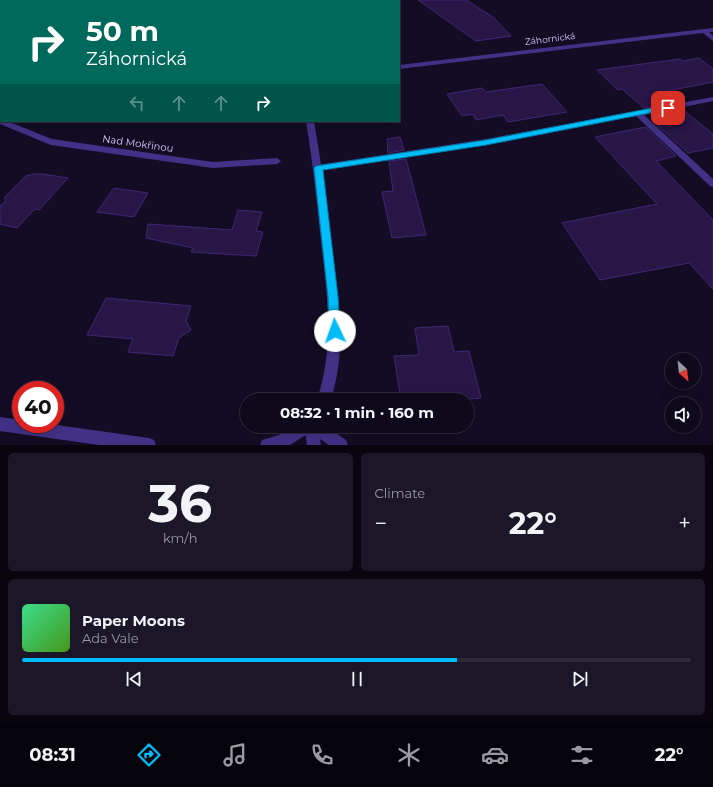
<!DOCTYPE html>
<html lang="en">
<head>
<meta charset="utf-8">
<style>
  body { margin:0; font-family:Montserrat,sans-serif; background:#1c1728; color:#f1f3f6; height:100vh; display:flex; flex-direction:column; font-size:15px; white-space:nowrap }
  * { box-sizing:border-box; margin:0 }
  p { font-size:13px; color:#9b9aa3 }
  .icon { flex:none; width:22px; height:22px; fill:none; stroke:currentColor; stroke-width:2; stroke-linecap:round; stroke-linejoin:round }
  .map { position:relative; height:445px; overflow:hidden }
  .drawer { display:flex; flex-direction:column; gap:8px; padding:8px; background:#08050f; flex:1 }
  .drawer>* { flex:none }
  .guide { position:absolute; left:0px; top:0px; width:400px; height:122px; box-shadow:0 4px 16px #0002,0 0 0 1px #2e2a3a; background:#00695c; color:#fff; overflow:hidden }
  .needle { width:26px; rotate:153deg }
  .tools { position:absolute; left:665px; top:353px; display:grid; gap:8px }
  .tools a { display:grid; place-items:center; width:36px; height:36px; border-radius:50%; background:#0e091b; box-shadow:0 4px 16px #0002,0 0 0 1px #2e2a3a; font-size:20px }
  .speed { position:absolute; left:12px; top:381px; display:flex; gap:8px; font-size:20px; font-weight:700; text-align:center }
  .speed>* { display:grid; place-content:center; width:52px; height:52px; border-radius:50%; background:#0e091b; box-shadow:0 4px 16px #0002,0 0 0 1px #2e2a3a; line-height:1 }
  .speed .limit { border:6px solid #d22; background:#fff; color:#111 }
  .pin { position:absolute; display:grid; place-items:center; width:34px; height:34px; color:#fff; margin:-17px; border-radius:8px; box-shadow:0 2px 6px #0006 }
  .me { position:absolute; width:44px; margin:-22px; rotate:357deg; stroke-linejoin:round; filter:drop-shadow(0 0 3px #0008) }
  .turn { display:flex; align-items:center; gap:14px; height:84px; padding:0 20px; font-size:18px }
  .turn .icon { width:52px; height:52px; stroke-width:2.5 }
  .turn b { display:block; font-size:28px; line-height:34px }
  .lanes { display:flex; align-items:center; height:38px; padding:0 20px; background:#0003; justify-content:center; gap:20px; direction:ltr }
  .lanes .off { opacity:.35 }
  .big { font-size:30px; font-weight:700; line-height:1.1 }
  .drawer .widget { flex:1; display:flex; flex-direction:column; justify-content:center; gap:6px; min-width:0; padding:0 14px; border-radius:6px; background:#1c1728 }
  .drawer .dial { align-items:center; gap:0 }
  .dial b { font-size:52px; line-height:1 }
  .song { display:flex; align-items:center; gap:12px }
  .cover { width:48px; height:48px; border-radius:6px; background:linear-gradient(135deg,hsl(150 70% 55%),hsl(100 70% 35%)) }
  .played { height:4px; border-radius:2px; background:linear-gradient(90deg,#00bcf9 65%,#2e2a3a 65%) }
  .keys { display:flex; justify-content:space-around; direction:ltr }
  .heat { display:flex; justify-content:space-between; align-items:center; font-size:22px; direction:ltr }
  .drawer .tiles { flex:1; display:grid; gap:8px; grid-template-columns:1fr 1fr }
  .widget:last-child { grid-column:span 2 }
  .trip { position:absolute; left:240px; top:393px; width:234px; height:40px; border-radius:20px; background:#0e091b; box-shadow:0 4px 16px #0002,0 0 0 1px #2e2a3a; font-weight:700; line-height:40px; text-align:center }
  .dock { display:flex; height:64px; justify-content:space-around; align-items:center; background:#06040b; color:#9b9aa3 }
  .dock .icon { width:28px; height:28px }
  .dock .active { color:#00bcf9 }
  .dock b { font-size:18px; color:#f1f3f6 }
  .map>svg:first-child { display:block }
  .building { fill:#271646; stroke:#412674 }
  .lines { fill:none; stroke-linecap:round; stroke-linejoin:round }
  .minor { fill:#423287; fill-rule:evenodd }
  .tertiary { fill:#423287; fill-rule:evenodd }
  .route { fill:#00bcf9; stroke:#007aa2 }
  .labels { text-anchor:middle; stroke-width:3; stroke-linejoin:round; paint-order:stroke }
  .far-street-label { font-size:9px; fill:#dbceff; stroke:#130c24 }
  .street-label { font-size:10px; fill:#dbceff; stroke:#130c24 }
</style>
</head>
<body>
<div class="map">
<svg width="713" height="445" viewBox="0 0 713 445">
  <rect width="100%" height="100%" fill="#130c24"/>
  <path class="building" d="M 418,0 L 466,0 L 493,17 L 511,36 L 476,41 Z
    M 699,58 L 713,69 L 713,82 L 662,92 L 675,103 L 644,108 L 622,89 L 618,90 L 597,70 L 680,59 L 683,61 Z
    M 542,84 L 567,112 L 508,122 L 503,115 L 476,120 L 473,114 L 462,116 L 447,94 L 482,88 L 486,92 Z
    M 682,109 L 713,134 L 713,148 L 688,153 L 657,125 L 661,125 L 651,115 Z
    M 646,127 L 676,156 L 656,161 L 713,220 L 713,289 L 689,263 L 600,280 L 562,223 L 657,204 L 595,137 Z
    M 400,137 L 404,150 L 388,153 L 387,139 Z
    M 406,159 L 426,235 L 392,238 L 382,192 L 393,191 L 389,161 Z
    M 34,174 L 43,174 L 68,178 L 39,210 L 35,209 L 17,228 L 0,224 L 0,206 L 5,202 L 5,197 L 26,176 Z
    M 114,188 L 148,193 L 134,217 L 97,212 Z
    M 238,210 L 262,212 L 256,231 L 263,232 L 256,256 L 191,252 L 193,248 L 146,238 L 148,224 L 232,230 Z
    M 106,298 L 191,306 L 186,321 L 191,330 L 179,338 L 173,356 L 128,352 L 133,339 L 87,335 Z
    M 448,326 L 454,352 L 469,351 L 481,398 L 458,400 L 401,400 L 394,356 L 419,355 L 415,328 Z"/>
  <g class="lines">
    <path class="minor" d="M 246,0 L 266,0 L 245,1 Z
      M 282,0 L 288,0 L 288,1 L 282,1 Z
      M 713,28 L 713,32 L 709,32 L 713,36 L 713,41 L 703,33 L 399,69 L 399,65 Z
      M 0,29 L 1,29 L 0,34 Z
      M 713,97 L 713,101 L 644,115 L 713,179 L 713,187 L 710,186 L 636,116 L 486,145 L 318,171 L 314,168 L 318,165 L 486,139 Z
      M 0,118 L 1,121 L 7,121 L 52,139 L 213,162 L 277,158 L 281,161 L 277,164 L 213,168 L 51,145 L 0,124 Z
      M 304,426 L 326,426 L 346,440 L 348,445 L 329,445 L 320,439 L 321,445 L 307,445 Z"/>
    <path class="tertiary" d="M 306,121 L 314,121 C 321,163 327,205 332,247 C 339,300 347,347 331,400 L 317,400 C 334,348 328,302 322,249 C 317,206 313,163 306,121 Z
      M 0,417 L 21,420 L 21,424 L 50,424 L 149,438 L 154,440 L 156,445 L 99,445 L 0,431 Z
      M 294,426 L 314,426 L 312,431 L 290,445 L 260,445 L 262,440 L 282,434 Z"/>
  </g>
  <path class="route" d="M 668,105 L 670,106 L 670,109 L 486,145 L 323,170 L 338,297 L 340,331 L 339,335 L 335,336 L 331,335 L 329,331 L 328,297 L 314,168 L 316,166 L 486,140 Z"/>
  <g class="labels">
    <g class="far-street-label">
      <text transform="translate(550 39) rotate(-7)" y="3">Záhornická</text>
    </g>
    <g class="street-label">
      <text transform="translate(138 143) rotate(8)" y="4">Nad Mokřinou</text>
    </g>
  </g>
</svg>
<div class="tools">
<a><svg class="needle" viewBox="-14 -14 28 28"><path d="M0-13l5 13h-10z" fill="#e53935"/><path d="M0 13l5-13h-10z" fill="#9b9aa3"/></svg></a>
<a><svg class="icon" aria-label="sound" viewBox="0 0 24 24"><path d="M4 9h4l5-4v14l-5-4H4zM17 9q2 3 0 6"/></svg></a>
</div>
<div class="speed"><div class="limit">40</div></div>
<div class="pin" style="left:668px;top:108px;background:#d93025"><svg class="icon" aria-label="arrive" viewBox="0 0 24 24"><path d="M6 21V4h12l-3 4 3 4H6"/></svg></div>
<svg class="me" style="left:335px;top:331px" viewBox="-20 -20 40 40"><circle r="19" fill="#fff"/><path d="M0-13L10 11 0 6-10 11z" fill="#00bcf9"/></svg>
<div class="trip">08:32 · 1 min · 160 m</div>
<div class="guide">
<div class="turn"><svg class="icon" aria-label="right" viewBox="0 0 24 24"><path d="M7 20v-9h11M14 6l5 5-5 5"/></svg><div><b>50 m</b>Záhornická</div></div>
<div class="lanes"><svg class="icon off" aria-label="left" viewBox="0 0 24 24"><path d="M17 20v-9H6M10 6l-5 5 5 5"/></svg><svg class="icon off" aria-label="ahead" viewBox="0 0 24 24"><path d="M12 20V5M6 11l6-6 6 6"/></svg><svg class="icon off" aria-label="ahead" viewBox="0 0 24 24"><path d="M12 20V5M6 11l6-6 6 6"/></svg><svg class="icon" aria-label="right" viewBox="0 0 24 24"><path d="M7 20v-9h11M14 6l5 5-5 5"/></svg></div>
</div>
</div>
<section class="drawer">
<div class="tiles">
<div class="widget dial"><b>36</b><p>km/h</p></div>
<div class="widget"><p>Climate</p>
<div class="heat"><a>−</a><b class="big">22°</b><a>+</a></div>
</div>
<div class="widget">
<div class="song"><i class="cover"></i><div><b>Paper Moons</b><p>Ada Vale</p></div></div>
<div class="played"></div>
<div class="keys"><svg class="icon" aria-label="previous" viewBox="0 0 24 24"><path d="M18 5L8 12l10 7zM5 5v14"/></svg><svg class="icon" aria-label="pause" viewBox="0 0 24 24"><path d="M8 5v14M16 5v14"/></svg><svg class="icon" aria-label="next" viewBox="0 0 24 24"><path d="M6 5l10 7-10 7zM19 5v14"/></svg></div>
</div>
</div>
</section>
<nav class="dock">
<b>08:31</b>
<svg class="icon active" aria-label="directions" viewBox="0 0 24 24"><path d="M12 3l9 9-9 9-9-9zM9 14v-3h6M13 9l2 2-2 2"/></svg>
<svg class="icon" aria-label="music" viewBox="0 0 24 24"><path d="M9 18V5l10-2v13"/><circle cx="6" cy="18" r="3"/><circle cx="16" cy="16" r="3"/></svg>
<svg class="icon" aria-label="phone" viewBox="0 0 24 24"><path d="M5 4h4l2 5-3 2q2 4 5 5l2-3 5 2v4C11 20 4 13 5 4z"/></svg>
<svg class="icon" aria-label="climate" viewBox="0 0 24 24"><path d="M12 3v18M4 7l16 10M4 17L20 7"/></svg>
<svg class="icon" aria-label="car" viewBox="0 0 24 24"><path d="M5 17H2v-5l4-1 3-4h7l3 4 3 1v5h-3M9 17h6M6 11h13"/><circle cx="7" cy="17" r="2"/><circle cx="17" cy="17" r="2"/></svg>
<svg class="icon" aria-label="filters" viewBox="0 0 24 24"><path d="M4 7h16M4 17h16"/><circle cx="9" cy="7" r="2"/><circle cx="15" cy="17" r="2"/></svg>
<b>22°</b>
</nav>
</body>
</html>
